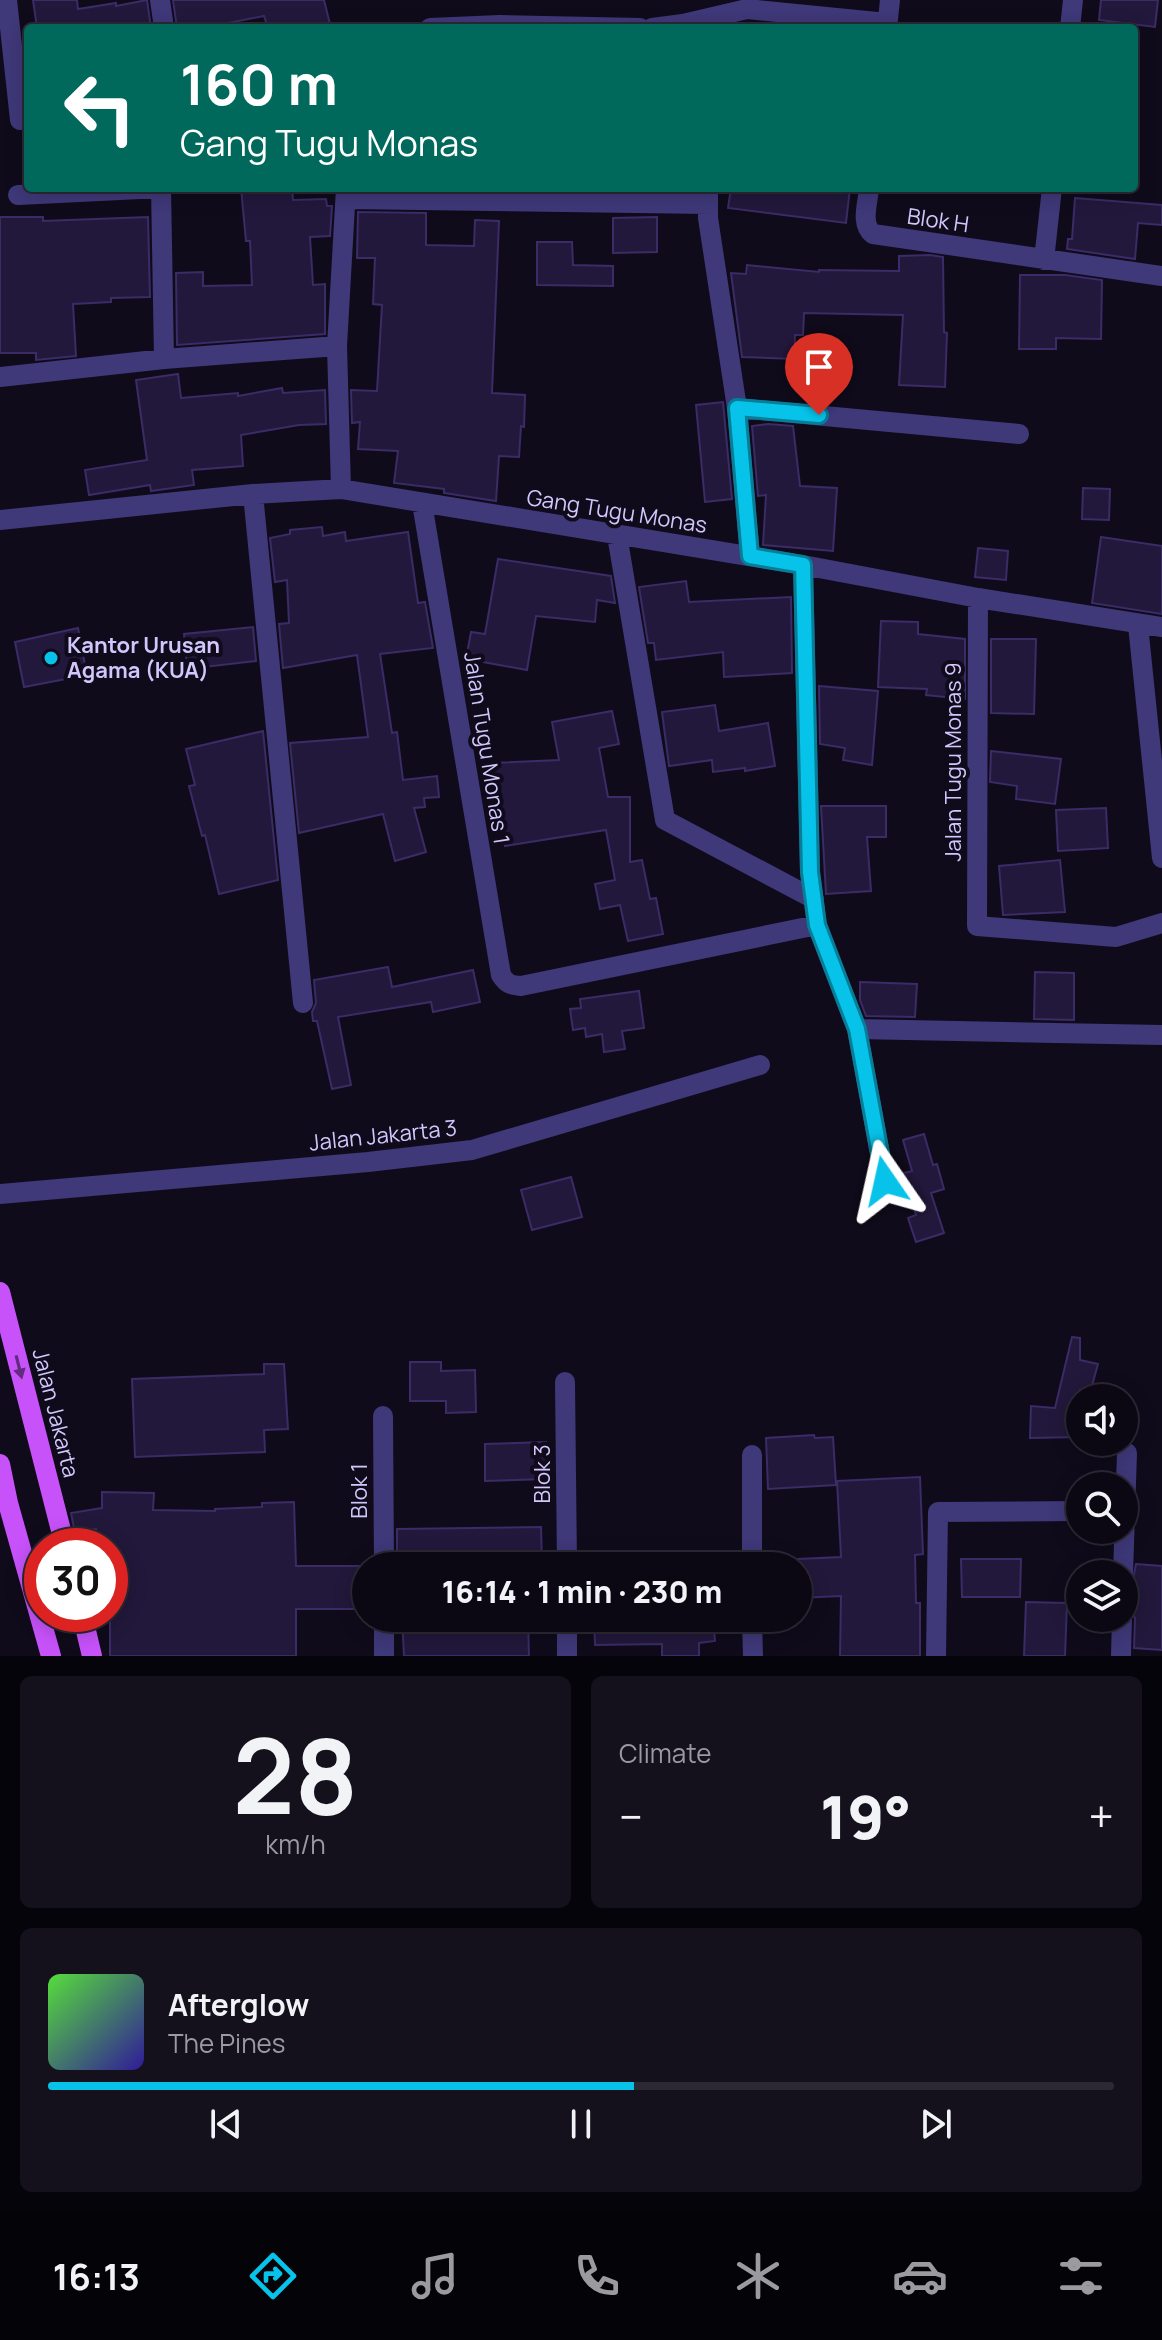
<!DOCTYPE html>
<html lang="en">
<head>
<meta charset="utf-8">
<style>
  body { margin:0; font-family:Manrope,sans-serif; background:#14111d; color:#f1f3f6; height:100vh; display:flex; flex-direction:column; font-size:30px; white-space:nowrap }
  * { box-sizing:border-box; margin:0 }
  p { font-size:26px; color:#9a9aa0 }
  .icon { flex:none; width:44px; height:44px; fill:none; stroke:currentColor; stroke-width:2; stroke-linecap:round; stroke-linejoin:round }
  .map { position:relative; height:1656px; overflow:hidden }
  .drawer { display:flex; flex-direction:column; gap:20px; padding:20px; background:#06040b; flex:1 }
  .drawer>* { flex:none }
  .top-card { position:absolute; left:24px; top:24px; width:1114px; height:168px; border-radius:8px; box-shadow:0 4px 20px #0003,0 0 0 2px #2b2934; background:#00695c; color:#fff; overflow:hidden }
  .controls { position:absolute; left:1066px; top:1384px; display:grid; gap:16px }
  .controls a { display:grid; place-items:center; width:72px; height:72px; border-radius:50%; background:#0b0814; box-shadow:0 4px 20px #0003,0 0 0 2px #2b2934; font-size:40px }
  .speed { position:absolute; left:24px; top:1528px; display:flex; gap:16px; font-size:40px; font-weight:700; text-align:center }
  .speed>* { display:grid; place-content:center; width:104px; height:104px; border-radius:50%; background:#0b0814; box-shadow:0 4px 20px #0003,0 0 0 2px #2b2934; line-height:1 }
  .speed .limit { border:12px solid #d22; background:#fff; color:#111 }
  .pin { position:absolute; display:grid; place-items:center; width:68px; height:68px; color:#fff; margin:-82px -34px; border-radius:50% 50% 50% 0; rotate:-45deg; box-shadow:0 0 8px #0007 }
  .pin .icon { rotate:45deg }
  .me { position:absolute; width:88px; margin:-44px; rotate:349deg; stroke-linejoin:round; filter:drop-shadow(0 0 6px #0008) }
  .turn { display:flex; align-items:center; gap:28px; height:168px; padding:0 24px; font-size:36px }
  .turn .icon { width:104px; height:104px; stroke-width:2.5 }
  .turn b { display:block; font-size:56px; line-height:68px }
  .big { font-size:60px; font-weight:800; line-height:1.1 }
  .drawer .widget { flex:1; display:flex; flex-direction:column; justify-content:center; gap:12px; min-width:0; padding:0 28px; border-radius:12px; background:#14111d }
  .drawer .dial { align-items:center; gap:0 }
  .dial b { font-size:104px; line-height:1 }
  .song { display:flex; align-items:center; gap:24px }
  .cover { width:96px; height:96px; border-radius:12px; background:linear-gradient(135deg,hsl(110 70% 55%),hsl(250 70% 35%)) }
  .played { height:8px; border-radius:4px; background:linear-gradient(90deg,#07c2e9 55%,#2b2934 55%) }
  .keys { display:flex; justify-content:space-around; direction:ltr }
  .heat { display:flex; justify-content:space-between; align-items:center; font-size:44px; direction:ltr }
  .drawer .tiles { flex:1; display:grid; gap:20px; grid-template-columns:1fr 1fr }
  .widget:last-child { grid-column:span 2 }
  .trip { position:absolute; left:352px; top:1552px; width:460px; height:80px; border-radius:40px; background:#0b0814; box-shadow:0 4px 20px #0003,0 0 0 2px #2b2934; font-weight:800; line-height:80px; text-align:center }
  .menu { display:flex; height:128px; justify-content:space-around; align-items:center; background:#040308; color:#9a9aa0 }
  .menu .icon { width:56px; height:56px }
  .menu .current { color:#07c2e9 }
  .menu b { font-size:36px; color:#f1f3f6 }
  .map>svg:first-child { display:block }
  .building { fill:#22183b; stroke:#3b2b66; stroke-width:2 }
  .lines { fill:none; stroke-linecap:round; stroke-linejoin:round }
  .minor { stroke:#3f3879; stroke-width:20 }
  .major { stroke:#c752fa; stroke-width:20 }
  .oneway { fill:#622b7f }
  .route-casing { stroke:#057e97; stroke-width:20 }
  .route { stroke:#07c2e9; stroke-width:14 }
  .poi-dot { fill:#07c2e9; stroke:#0f0b1b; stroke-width:3 }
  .labels { text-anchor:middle; stroke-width:8; stroke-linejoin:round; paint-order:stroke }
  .street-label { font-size:22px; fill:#d1c7fd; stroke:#0f0b1b }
  .poi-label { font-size:22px; font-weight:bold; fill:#d1c7fd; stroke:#0f0b1b; text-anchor:start }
</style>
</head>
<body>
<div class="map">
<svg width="1162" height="1656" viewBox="0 0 1162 1656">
  <rect width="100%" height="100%" fill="#0f0b1b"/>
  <path class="building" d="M 33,0 L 77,0 L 78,9 L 116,3 L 116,6 L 147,0 L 151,28 L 37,28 Z
    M 173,0 L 324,0 L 331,28 L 268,28 L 264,16 L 203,28 L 177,28 Z
    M 1101,0 L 1158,0 L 1155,27 L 1099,20 Z
    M 241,188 L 292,188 L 293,200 L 326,199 L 327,206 L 332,206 L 330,236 L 310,237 L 313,285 L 325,284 L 325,334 L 177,345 L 176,273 L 203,272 L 203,286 L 252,285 L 250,241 L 246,241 Z
    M 731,188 L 850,188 L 846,223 L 728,208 Z
    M 1075,198 L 1162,205 L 1162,225 L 1138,223 L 1135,259 L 1067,249 L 1068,239 L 1072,239 Z
    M 358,212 L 426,213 L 426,245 L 474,246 L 475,220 L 499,221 L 492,393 L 525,395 L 524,427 L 521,426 L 519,457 L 499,456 L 496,501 L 444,493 L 444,489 L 394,483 L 398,451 L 358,449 L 360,422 L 352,423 L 351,390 L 377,391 L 382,305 L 373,304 L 375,258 L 357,258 Z
    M 0,217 L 43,217 L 43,221 L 148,217 L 150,297 L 111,298 L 111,302 L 73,304 L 76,356 L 36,360 L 36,353 L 0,353 Z
    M 657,217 L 657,252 L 613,253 L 613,218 Z
    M 537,242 L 572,242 L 573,265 L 613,266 L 613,286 L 537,285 Z
    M 930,255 L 943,257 L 944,332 L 947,333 L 945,387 L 899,385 L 903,315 L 804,313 L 803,335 L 795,335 L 794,359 L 742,357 L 731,273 L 746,274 L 747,265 L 819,272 L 819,270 L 899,271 L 899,256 Z
    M 1020,275 L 1065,275 L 1102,280 L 1101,339 L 1056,338 L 1056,349 L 1019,349 Z
    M 178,374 L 181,398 L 238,393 L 238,396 L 282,388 L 283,393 L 325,390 L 326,424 L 299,425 L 241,435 L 243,466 L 192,470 L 194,485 L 151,491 L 150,485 L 89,495 L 85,470 L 147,460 L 136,380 Z
    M 723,402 L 732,499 L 705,502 L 696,405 Z
    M 768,424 L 793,426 L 800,486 L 837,488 L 833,551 L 763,545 L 766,495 L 758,496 L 752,426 Z
    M 1083,488 L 1110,489 L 1109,520 L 1082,519 Z
    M 322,527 L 323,536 L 345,532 L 346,541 L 408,532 L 418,603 L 425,602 L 433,648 L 380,654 L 392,733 L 397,732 L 403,780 L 437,776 L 439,797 L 424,798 L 425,807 L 414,808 L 426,852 L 395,861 L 383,814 L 299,833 L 290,743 L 368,737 L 357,655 L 283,668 L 279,624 L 289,623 L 287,580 L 275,582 L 270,538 L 290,534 L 290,530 Z
    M 1101,537 L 1162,546 L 1162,614 L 1092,603 Z
    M 978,548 L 1008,551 L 1006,580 L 975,577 Z
    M 498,559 L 611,576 L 615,603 L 597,600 L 595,622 L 536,616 L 527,670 L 466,659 L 471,632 L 485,634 Z
    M 686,581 L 689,602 L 791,597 L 792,673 L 724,677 L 723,652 L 656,660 L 654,643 L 648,643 L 639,587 Z
    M 881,621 L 918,622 L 918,634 L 965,639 L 965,699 L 926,695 L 927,689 L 878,687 Z
    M 253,627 L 256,661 L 187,669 L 184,634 Z
    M 78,628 L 87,675 L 24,687 L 15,642 Z
    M 991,639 L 1036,639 L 1034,714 L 991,713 Z
    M 819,686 L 878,691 L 872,765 L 843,760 L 845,748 L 820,744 Z
    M 715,705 L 719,731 L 768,723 L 775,766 L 745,771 L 745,768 L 713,772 L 712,760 L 669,766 L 662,712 Z
    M 612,711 L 619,744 L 599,748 L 608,797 L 630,797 L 630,862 L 642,860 L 650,899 L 656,898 L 663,934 L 628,941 L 620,905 L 600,909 L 595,884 L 615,880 L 606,830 L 505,846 L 490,763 L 559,760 L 552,722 Z
    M 263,731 L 278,880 L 219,894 L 205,835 L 202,836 L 189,786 L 195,785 L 186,749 Z
    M 991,751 L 1061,759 L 1055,804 L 1016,799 L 1017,786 L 990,782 Z
    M 821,806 L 886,806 L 886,837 L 867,837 L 871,891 L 826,894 Z
    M 1106,808 L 1108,848 L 1058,851 L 1056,810 Z
    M 1060,860 L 1065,912 L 1003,915 L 999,866 Z
    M 388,967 L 392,987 L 473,970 L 480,1002 L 433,1012 L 431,1002 L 338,1017 L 351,1085 L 332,1089 L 317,1021 L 313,1021 L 312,1012 L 316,1003 L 314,980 Z
    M 1035,972 L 1074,973 L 1074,1020 L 1034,1019 Z
    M 860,982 L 917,984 L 915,1017 L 866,1016 L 860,1000 Z
    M 639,991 L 644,1028 L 622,1031 L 625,1049 L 604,1052 L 602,1034 L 586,1037 L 585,1028 L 573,1030 L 570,1009 L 581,1008 L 580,999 Z
    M 924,1134 L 933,1165 L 937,1164 L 944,1189 L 931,1193 L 944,1233 L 916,1242 L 908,1218 L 916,1215 L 904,1173 L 912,1171 L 903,1140 Z
    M 571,1177 L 582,1217 L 532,1230 L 521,1190 Z
    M 1072,1337 L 1080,1338 L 1080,1360 L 1098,1364 L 1090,1393 L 1080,1390 L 1080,1437 L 1030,1438 L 1031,1406 L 1055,1408 Z
    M 410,1362 L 441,1362 L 441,1371 L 475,1370 L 476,1412 L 446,1413 L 446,1401 L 410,1401 Z
    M 264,1364 L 284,1364 L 288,1429 L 264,1430 L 265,1452 L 135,1457 L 132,1379 L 264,1374 Z
    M 814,1435 L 815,1438 L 833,1437 L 836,1485 L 768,1489 L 766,1438 Z
    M 546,1442 L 547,1479 L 485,1481 L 485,1444 Z
    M 920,1477 L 923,1554 L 915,1555 L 916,1603 L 920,1603 L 920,1656 L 840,1656 L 841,1596 L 798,1598 L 798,1559 L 841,1557 L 837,1481 Z
    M 102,1492 L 154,1493 L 153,1510 L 215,1511 L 215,1509 L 262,1507 L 262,1503 L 294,1502 L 296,1566 L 365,1566 L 364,1609 L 296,1609 L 296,1656 L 110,1656 L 110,1614 L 113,1614 L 110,1546 L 97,1546 L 96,1529 L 75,1533 L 71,1513 L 102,1508 Z
    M 541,1527 L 542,1564 L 397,1565 L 397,1529 Z
    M 961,1559 L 1021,1559 L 1020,1597 L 962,1597 Z
    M 1136,1564 L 1162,1566 L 1162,1650 L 1134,1648 L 1135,1618 L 1128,1607 Z
    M 1026,1602 L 1067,1603 L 1065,1656 L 1024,1656 Z
    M 402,1618 L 528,1618 L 529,1656 L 404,1656 Z
    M 594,1618 L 713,1618 L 715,1641 L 699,1643 L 699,1656 L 662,1656 L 662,1644 L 595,1645 Z"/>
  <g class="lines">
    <path class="minor" d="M 7,0 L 20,120
      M 160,0 L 164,28
      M 430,28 L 500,25 L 640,28
      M 652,28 L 683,24 L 747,9 L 887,23
      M 887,28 L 890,0
      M 1070,28 L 1073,0
      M 161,188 L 164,359
      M 708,188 L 708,218 L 737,408 L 750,556
      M 869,188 C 868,203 860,224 873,234 L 1162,276
      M 18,195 L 161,188
      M 346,199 L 708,204
      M 1044,260 L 1052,188
      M 0,377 L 164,359 L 337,346
      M 737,408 L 1019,434
      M 341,489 L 337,346 L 346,188
      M 253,494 L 303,1003
      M 422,503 L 501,975 C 507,984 510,985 521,986 L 817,925
      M 0,520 L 253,494 L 341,489 L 803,565 L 978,598 L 1162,627
      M 617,535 L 665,820 L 814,899
      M 803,565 L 810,872 L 817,925 L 857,1029 L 885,1181
      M 978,598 L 977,926 L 1116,937 L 1162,923
      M 1138,625 L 1162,858
      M 857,1029 L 1162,1035
      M 0,1194 L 368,1162 L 472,1150 L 760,1065
      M 565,1382 L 567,1566
      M 383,1416 L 384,1566
      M 752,1455 L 752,1566
      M 1123,1574 L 1127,1453
      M 384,1618 L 384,1656
      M 567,1618 L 567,1656
      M 752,1618 L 753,1656
      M 936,1656 L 938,1512 L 1080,1511
      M 1121,1656 L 1122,1618"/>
    <path class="major" d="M 0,1292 L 65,1546
      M 0,1464 L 8,1503 L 51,1656
      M 82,1614 L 92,1656"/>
  </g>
  <defs><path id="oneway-solid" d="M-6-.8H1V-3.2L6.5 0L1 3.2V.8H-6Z" transform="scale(2)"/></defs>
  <use class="oneway" href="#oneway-solid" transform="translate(19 1367) rotate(76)"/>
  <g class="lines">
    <g class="route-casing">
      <path id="route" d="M 819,415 L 737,408 L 750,556 L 803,565 L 810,872 L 817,925 L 857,1029 L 885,1181"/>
    </g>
    <use href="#route" class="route"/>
  </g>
  <circle class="poi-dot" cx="51" cy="658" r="8"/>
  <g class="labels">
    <g class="street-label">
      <text transform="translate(938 220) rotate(8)" y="8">Blok H</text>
      <text transform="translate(617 511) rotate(9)" y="8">Gang Tugu Monas</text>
      <text transform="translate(487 748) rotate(81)" y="8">Jalan Tugu Monas 1</text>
      <text transform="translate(953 762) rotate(-90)" y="8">Jalan Tugu Monas 9</text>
      <text transform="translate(383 1135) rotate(-6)" y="8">Jalan Jakarta 3</text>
      <text transform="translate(56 1413) rotate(76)" y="8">Jalan Jakarta</text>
      <text transform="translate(542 1474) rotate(-90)" y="8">Blok 3</text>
      <text transform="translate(359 1491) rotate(-90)" y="8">Blok 1</text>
    </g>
    <g class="poi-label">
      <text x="67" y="653">Kantor Urusan<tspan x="67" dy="25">Agama (KUA)</tspan></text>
    </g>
  </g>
</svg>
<div class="controls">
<a><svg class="icon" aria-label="sound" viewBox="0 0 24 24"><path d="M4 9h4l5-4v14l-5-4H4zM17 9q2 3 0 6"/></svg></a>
<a><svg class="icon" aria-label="search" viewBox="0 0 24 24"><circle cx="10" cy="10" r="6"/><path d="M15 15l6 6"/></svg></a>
<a><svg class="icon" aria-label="layers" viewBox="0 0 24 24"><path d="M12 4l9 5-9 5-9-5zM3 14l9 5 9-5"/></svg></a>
</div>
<div class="speed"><div class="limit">30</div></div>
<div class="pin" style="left:819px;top:415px;background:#d93025"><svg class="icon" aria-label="arrive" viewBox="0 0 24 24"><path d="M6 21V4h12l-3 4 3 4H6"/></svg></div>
<svg class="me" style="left:885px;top:1181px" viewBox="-20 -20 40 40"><path d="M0-17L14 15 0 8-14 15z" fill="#07c2e9" stroke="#fff" stroke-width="4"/></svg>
<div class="trip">16:14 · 1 min · 230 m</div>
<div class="top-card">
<div class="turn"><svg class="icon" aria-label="left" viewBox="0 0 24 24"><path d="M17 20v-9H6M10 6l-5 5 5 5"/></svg><div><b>160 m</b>Gang Tugu Monas</div></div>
</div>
</div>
<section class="drawer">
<div class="tiles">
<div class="widget dial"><b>28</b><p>km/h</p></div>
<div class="widget"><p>Climate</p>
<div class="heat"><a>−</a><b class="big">19°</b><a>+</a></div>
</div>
<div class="widget">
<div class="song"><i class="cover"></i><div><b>Afterglow</b><p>The Pines</p></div></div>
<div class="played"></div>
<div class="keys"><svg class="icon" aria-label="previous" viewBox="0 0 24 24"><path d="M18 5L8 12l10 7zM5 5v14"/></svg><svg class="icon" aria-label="pause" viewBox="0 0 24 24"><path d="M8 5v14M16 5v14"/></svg><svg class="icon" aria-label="next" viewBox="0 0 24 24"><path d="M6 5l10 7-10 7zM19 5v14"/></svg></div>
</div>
</div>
</section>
<nav class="menu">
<b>16:13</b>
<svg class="icon current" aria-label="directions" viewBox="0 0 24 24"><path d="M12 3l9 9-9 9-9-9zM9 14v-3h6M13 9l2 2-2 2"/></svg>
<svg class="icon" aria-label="music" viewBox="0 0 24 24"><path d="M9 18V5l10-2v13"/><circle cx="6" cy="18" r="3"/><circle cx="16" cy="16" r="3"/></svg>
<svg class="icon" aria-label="phone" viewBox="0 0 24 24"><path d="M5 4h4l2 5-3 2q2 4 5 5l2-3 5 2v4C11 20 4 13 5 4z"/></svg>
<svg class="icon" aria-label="climate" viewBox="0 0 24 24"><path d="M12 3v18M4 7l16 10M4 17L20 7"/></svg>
<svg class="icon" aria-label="car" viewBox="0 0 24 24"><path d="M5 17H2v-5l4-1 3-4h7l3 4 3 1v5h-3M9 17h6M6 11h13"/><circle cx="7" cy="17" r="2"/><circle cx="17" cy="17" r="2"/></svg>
<svg class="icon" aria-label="filters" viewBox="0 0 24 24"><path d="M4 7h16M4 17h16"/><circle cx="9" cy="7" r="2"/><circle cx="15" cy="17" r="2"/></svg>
</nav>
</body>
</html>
